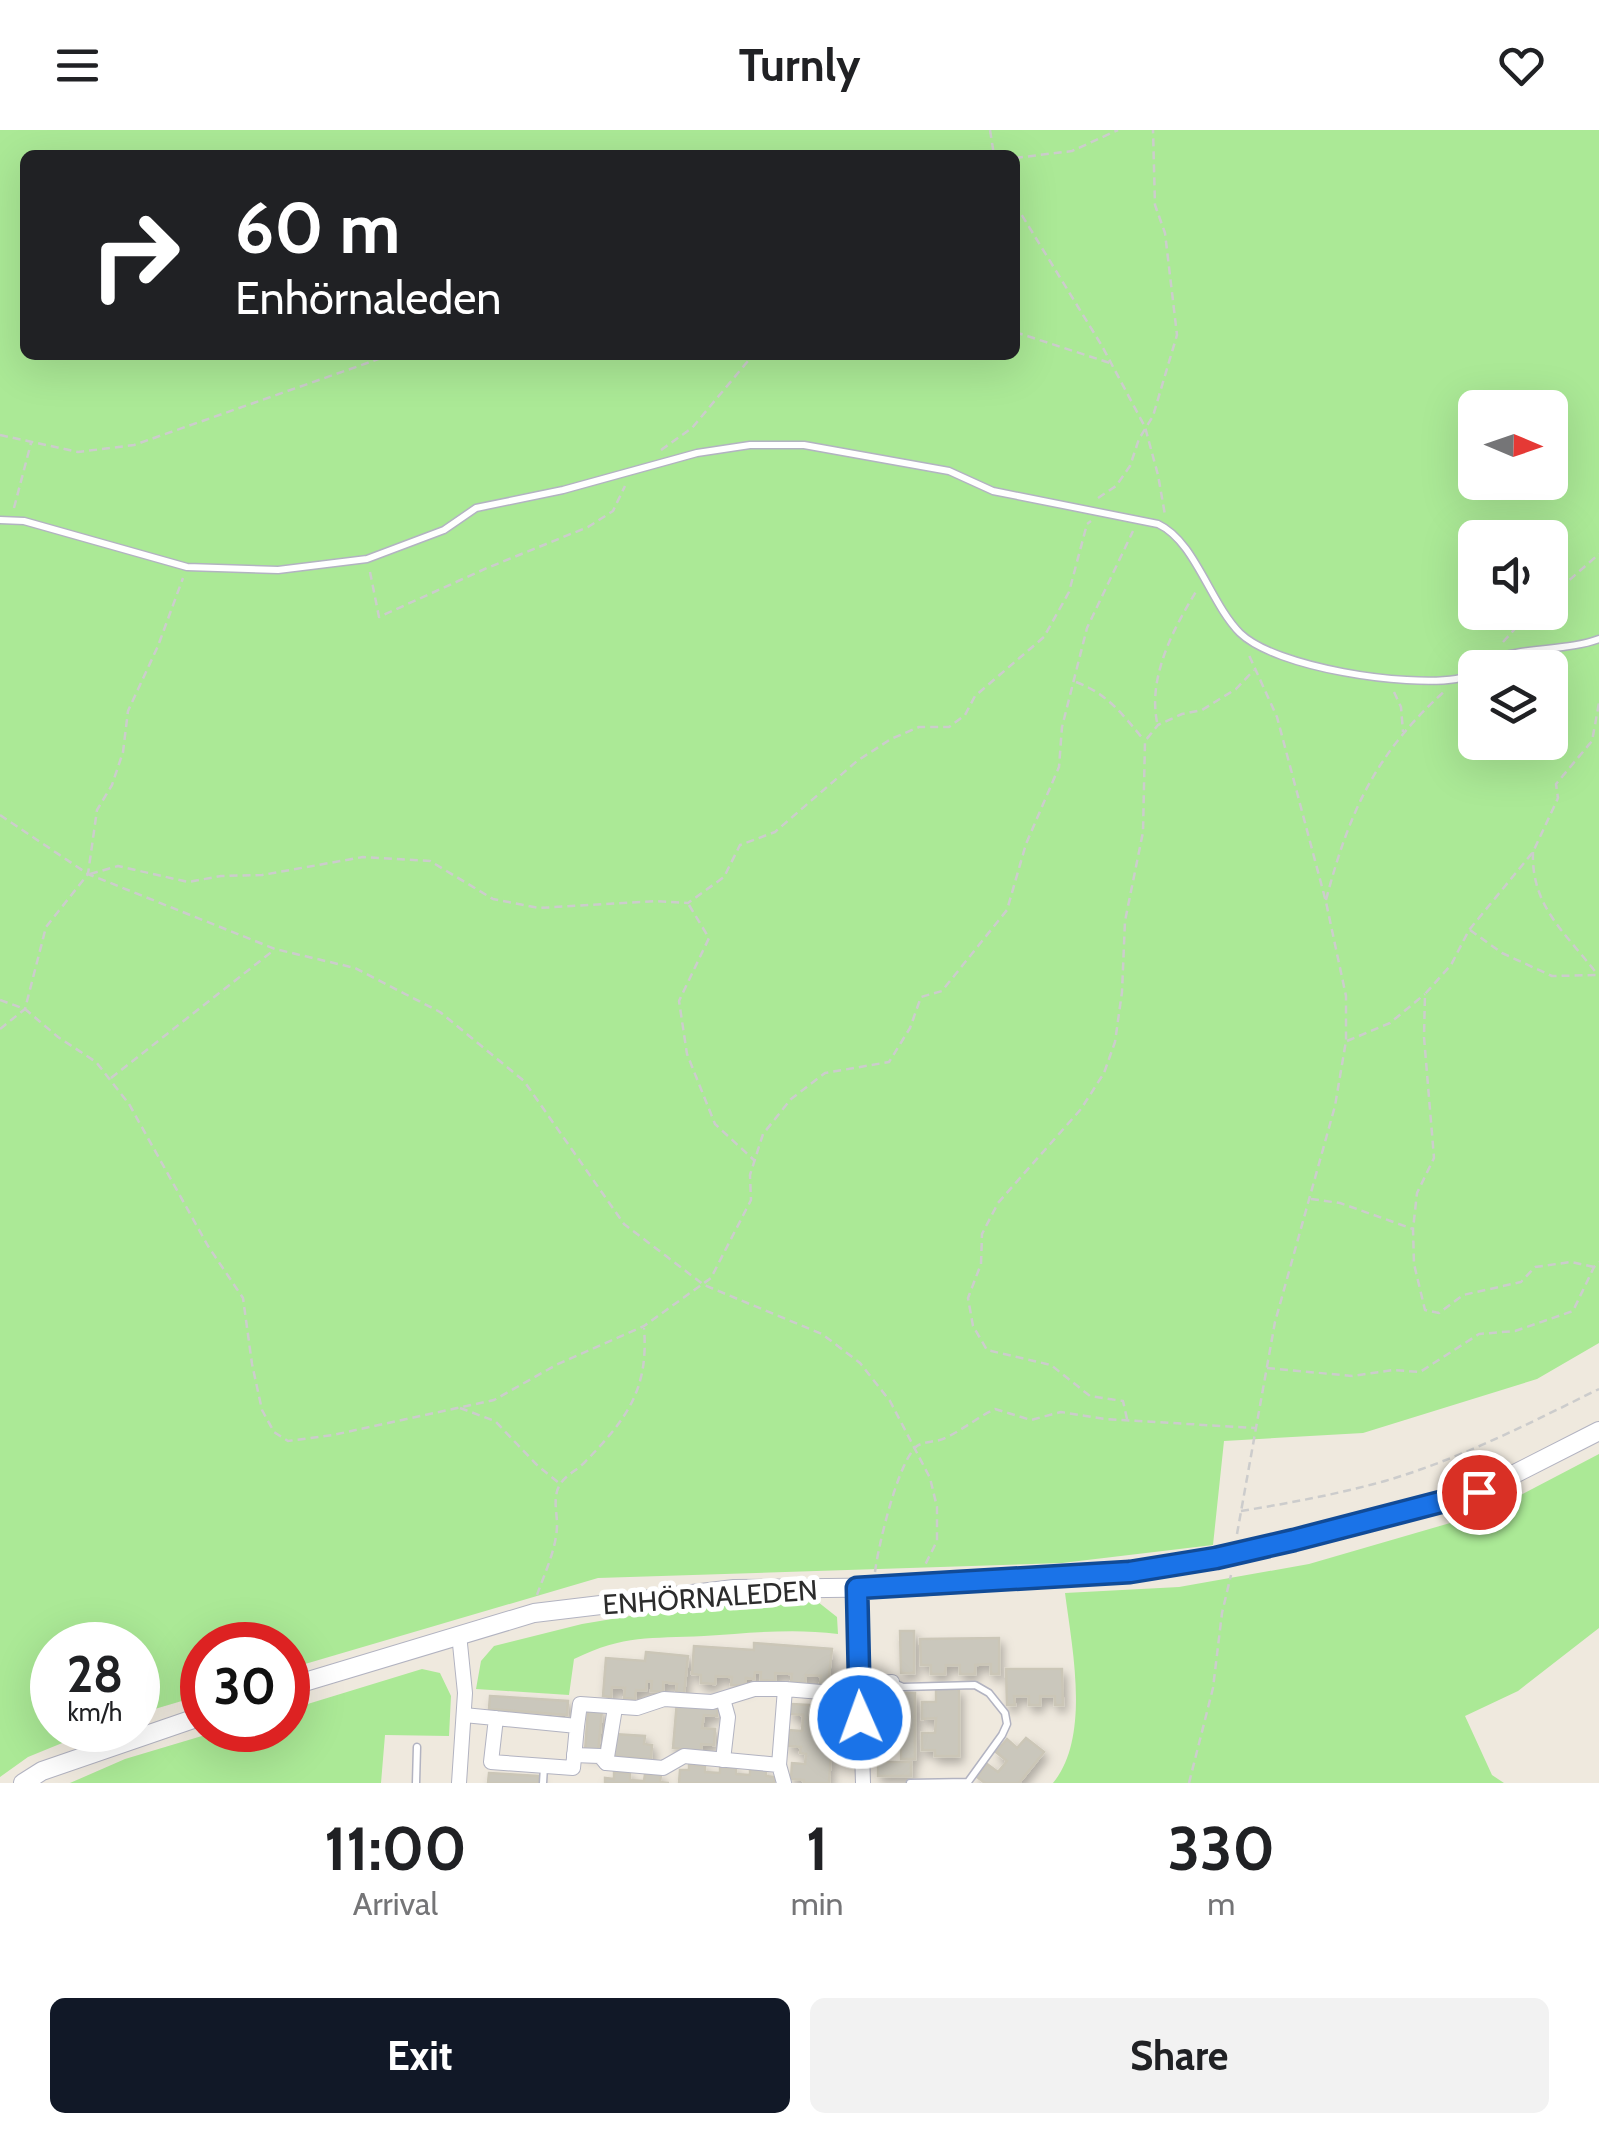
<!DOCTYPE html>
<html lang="en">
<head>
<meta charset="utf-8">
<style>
  :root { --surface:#fff; --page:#f2f2f2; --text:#202124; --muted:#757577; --accent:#111827 }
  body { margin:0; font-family:Cabin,sans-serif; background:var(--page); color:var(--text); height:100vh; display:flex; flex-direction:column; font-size:38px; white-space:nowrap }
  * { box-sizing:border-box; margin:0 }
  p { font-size:32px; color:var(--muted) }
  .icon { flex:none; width:55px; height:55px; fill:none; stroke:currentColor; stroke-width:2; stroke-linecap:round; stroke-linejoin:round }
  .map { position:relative; height:1653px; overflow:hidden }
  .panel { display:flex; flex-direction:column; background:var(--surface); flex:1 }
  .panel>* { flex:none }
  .hud { position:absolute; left:20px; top:20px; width:1000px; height:210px; border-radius:15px; box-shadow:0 10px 40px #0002; background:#202124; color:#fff; overflow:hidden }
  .needle { width:65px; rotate:92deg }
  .buttons { position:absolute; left:1458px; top:260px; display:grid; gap:20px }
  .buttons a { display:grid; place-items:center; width:110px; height:110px; border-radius:15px; background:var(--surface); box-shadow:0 10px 40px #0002; font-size:50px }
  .speed { position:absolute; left:30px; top:1492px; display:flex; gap:20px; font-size:50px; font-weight:700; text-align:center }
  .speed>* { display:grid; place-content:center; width:130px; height:130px; border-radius:50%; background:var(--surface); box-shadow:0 10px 40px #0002; line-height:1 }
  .speed small { font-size:25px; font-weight:400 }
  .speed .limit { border:15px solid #d22; background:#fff; color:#111 }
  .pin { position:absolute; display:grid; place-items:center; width:85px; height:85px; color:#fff; margin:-42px; border:5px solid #fff; border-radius:50%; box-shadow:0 2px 10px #0007 }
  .me { position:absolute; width:110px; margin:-55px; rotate:358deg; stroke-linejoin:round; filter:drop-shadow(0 0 8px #0008) }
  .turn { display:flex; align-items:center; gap:35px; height:210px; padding:0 50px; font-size:45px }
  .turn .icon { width:130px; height:130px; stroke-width:2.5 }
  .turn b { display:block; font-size:70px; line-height:85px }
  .eta { display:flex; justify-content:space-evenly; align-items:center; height:170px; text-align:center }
  .eta b { font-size:60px; font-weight:700; line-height:70px }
  .cta { display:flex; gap:20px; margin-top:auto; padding:20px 50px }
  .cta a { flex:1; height:115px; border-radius:15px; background:var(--accent); color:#fff; font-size:40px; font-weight:700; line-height:115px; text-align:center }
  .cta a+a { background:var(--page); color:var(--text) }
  header { display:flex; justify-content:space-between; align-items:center; height:130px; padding:0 50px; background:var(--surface); font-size:45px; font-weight:700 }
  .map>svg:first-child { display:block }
  .green { fill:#abe996; fill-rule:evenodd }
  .building { fill:#cac7bc; stroke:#cbc6b7; stroke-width:2.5; filter:url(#shadow) }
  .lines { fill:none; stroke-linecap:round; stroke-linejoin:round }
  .service-casing { stroke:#b2b3c1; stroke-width:9 }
  .minor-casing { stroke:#b2b3c1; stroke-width:16 }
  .tertiary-casing { stroke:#b2b3c1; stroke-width:20 }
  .path { stroke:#ccc; stroke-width:2.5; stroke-dasharray:8 5; stroke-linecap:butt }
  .service { stroke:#fff; stroke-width:6 }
  .minor { stroke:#fff; stroke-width:14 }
  .tertiary { stroke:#fff; stroke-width:18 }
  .route-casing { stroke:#114b97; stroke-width:25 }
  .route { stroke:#1a73e8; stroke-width:18 }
  .labels { text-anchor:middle; stroke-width:10; stroke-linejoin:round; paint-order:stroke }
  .street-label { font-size:28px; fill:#2c2c2c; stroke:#fff }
</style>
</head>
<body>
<header><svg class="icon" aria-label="menu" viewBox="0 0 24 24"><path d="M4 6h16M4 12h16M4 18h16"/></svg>Turnly<svg class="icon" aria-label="heart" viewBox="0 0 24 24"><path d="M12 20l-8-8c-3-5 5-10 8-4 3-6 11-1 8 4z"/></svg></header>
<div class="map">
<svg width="1599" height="1653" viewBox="0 0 1599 1653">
  <defs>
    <filter id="shadow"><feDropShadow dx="3.5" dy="6" stdDeviation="5" flood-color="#0004"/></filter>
  </defs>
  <rect width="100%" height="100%" fill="#efe9de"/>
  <g class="green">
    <path d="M0 0H1599V1213L1537 1249 1363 1303 1224 1311 1213 1415 1062 1433 598 1448 288 1539V1515H202V1565L138 1584V1515H52V1600H94L28 1627 0 1647ZM25 25H1015V225H25ZM1475 278H1550V352H1475ZM1475 408H1550V482H1475ZM1475 538H1550V612H1475Z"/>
    <path d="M1599 1324V1498L1518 1561 1465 1586 1492 1645 1504 1653H1053C1091 1607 1072 1518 1065 1463L1179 1457 1309 1434 1488 1382Z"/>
    <path d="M818 1472 837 1487 838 1504C793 1498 750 1503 704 1506 649 1509 626 1504 574 1529L569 1565 476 1559 481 1531 494 1516 582 1494 678 1478Z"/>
    <polygon points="422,1539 440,1543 451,1566 449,1606 385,1605 381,1653 70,1653 125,1629 222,1600 288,1600 288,1580"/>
  </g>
  <g class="building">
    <polygon points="900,1501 914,1501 914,1543 901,1543"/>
    <polygon points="999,1508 999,1544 991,1544 991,1534 975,1535 975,1544 960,1544 960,1535 946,1535 945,1544 931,1544 931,1535 921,1535 920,1509"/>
    <polygon points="754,1513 832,1519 828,1554 820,1554 821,1546 806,1545 805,1553 791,1552 792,1544 775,1543 775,1551 761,1550 761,1542 755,1542 754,1549 746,1548 745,1556 731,1555 732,1547 716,1546 715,1554 701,1553 701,1545 692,1544 694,1516 754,1520"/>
    <polygon points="646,1522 688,1526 684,1564 676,1563 677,1554 663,1552 663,1562 651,1561 652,1551 647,1551 646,1560 636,1560 635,1569 624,1568 625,1558 612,1557 611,1567 603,1566 606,1528 645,1531"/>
    <polygon points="1006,1539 1062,1539 1063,1575 1055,1575 1055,1566 1040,1566 1040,1575 1029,1575 1029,1566 1014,1566 1015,1575 1007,1575"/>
    <polygon points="936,1559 959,1559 959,1626 935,1626 935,1620 922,1620 922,1603 935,1603 936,1588 922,1589 922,1572 936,1572"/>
    <rect x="901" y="1563" width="14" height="66"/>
    <polygon points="490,1566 568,1571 567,1585 489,1579"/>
    <polygon points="677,1571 718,1577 717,1586 704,1585 702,1598 715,1599 714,1615 701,1614 701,1621 673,1618"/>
    <polygon points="791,1574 829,1576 825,1623 831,1623 829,1653 804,1653 804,1650 791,1649 792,1633 805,1634 806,1624 800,1623 801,1617 788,1616 789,1600 802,1601 803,1585 790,1584"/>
    <polygon points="588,1579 602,1580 598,1623 585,1622"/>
    <polygon points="614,1604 645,1606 644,1614 652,1615 651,1629 612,1626"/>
    <polygon points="1026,1608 1044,1622 1019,1653 985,1653 977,1647 987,1634 998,1642 1007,1631 996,1622 1007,1609 1017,1618"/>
    <rect x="878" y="1632" width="33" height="14"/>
    <polygon points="689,1635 705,1636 705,1642 720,1643 720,1637 736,1638 736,1644 750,1645 750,1639 766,1640 766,1646 775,1647 774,1653 679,1653 680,1640 689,1640"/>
    <polygon points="614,1642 630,1643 630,1650 644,1651 645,1644 661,1645 660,1652 669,1653 605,1653 605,1648 614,1649"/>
    <polygon points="489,1643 538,1646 538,1653 488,1653"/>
  </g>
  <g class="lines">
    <defs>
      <g id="service">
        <path d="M0 390 24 391 187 437 278 440 367 429 444 400 476 378 563 360 697 323 750 315H804L949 341 993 361 1158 394C1195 411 1210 473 1240 503 1276 538 1407 557 1456 549 1463 548 1469 542 1475 538"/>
        <path d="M1476 538C1506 515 1562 523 1599 509"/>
        <polyline points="894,1553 903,1557 975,1555 989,1563 1005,1583 1007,1594 1002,1605 968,1652 910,1653"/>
        <polyline points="416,1653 417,1617"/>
        <polyline points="543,1653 544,1637"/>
      </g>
      <g id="minor">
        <polyline points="857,1458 863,1653"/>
        <polyline points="859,1555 892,1552"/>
        <polyline points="464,1585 577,1596 573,1638 491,1632 496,1588"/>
        <polyline points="577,1596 580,1574 637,1578 664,1569 712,1572 754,1559 785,1559"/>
        <polyline points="574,1625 600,1626 606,1633 663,1638 684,1626 779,1635 784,1653"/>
        <polyline points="723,1630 728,1587 723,1569"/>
        <polyline points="606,1633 615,1578"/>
        <polyline points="779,1635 785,1559 821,1562"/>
        <polyline points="459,1653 465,1563 459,1504"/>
      </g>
      <g id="tertiary">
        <polyline points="288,1557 534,1483 734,1459 915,1457 1130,1442 1216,1428 1479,1362 1599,1301"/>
        <polyline points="23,1653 42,1641 202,1586"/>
      </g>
    </defs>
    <use href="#service" class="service-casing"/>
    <use href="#minor" class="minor-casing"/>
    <use href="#tertiary" class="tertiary-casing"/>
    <g class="path">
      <polyline points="990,0 994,25"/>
      <polyline points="1015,28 1072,21 1118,0"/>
      <polyline points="1015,74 1102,216 1145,297 1158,345 1165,385"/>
      <polyline points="1015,202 1110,233"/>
      <polyline points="0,305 78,322 134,315 390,225"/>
      <polyline points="661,320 692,298 753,225"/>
      <polyline points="1098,368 1116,356 1130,336 1139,309 1153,286 1177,205 1165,103 1155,75 1153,0"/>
      <polyline points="14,378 31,313"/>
      <polyline points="370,442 379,487 487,438 588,397 613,381 625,356"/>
      <polyline points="1550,467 1599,424"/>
      <polyline points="1503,512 1530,482"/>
      <path d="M1076 552C1108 564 1123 585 1144 610"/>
      <polyline points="1394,562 1401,577 1403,602"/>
      <path d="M1157 592C1148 547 1173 499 1197 460"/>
      <polyline points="0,685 88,744 275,819 355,838 440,882 524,951 624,1094 704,1155 822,1204 860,1233 890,1271 930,1348 937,1377 937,1411 924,1437"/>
      <path d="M1533 722C1531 777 1566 803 1597 844"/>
      <polyline points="90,744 118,736 188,752 221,746 262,745 363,727 430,731 493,769 539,778 656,771 688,773 724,747 740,715 775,702 857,631 891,609 919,597 949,597 965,585 975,566 1044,507 1069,462 1087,394 1091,391"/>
      <path d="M1326 770C1349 682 1376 622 1446 560"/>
      <polyline points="689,775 709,808 679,871 687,924 715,994 755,1031"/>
      <polyline points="1470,800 1502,823 1552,846 1599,845"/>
      <polyline points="0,870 25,879 58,907 96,932 129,974 208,1116 243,1168 252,1234 262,1280 274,1302 288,1311 333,1305 494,1270 556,1235 644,1196 711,1148 751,1070 750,1045 763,1004 791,969 825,943 889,932 910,898 921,867 942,861 1007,780 1026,714 1059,637 1062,597 1087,498 1133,401"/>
      <polyline points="0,899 25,879 46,797 88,744 97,680 112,655 123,622 128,581 158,516 183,448"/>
      <polyline points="1347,911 1390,893 1425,864"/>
      <polyline points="111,948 274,820"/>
      <polyline points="1311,1069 1340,1073 1413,1099"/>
      <polyline points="1594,1137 1571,1132 1535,1137 1521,1152 1463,1165 1439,1183 1425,1180 1414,1134 1413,1099 1417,1063 1434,1028 1424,907 1425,864 1451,835 1469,800 1533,722 1558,668 1556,654 1592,611 1599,573"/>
      <polyline points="1267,1238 1352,1246 1393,1240 1420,1242 1479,1204 1515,1201 1573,1181 1594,1137 1599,1132"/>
      <polyline points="460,1278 495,1291 538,1336 559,1353"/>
      <polyline points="1127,1289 1123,1271 1090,1266 1051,1235 987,1220 973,1196 968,1168 981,1134 982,1104 998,1073 1081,979 1104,943 1115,912 1122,862 1125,791 1143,702 1145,611 1158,595 1182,584 1202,580 1236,559 1254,540"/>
      <path d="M1241 1381C1290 1373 1338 1364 1385 1351 1460 1329 1530 1293 1599 1259"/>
      <polyline points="1237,1404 1275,1192 1335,976 1346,911 1346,866 1326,772 1277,587 1248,523"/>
      <path d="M875 1442C878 1417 898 1331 917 1316 927 1310 937 1313 947 1307 964 1299 978 1287 995 1279L1031 1290 1061 1282 1105 1289 1255 1298"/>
      <path d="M537 1465C545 1442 558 1416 557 1391 556 1379 553 1364 561 1353 566 1345 577 1340 584 1333 626 1290 649 1260 644 1198"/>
      <polyline points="1189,1653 1213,1558 1222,1483 1231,1445"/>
    </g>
    <use href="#service" class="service"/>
    <use href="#minor" class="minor"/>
    <use href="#tertiary" class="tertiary"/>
  </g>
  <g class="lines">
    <defs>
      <polyline id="route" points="860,1588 857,1458 1130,1442 1216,1428 1294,1410 1479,1362"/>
    </defs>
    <use href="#route" class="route-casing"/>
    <use href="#route" class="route"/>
  </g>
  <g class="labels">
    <g class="street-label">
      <text transform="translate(710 1467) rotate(-4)" y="10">ENHÖRNALEDEN</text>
    </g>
  </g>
</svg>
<div class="buttons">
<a><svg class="needle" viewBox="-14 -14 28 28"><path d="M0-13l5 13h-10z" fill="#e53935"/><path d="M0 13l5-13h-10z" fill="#757577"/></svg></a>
<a><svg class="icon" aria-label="sound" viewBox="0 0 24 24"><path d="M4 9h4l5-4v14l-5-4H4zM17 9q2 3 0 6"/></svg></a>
<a><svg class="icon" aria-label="layers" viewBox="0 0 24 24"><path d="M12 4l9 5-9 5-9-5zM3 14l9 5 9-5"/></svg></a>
</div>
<div class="speed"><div>28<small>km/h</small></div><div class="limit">30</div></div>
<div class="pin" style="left:1479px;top:1362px;background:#d93025"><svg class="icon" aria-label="arrive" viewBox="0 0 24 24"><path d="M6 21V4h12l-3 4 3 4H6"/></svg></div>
<svg class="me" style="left:860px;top:1588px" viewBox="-20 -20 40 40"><circle r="17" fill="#1a73e8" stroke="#fff" stroke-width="3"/><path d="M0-11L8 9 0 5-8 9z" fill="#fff"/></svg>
<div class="hud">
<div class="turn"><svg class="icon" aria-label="right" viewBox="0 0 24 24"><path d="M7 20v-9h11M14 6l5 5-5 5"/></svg><div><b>60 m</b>Enhörnaleden</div></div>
</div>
</div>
<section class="panel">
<div class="eta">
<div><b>11:00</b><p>Arrival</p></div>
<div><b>1</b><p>min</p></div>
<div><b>330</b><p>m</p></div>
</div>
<div class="cta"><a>Exit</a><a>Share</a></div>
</section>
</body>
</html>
